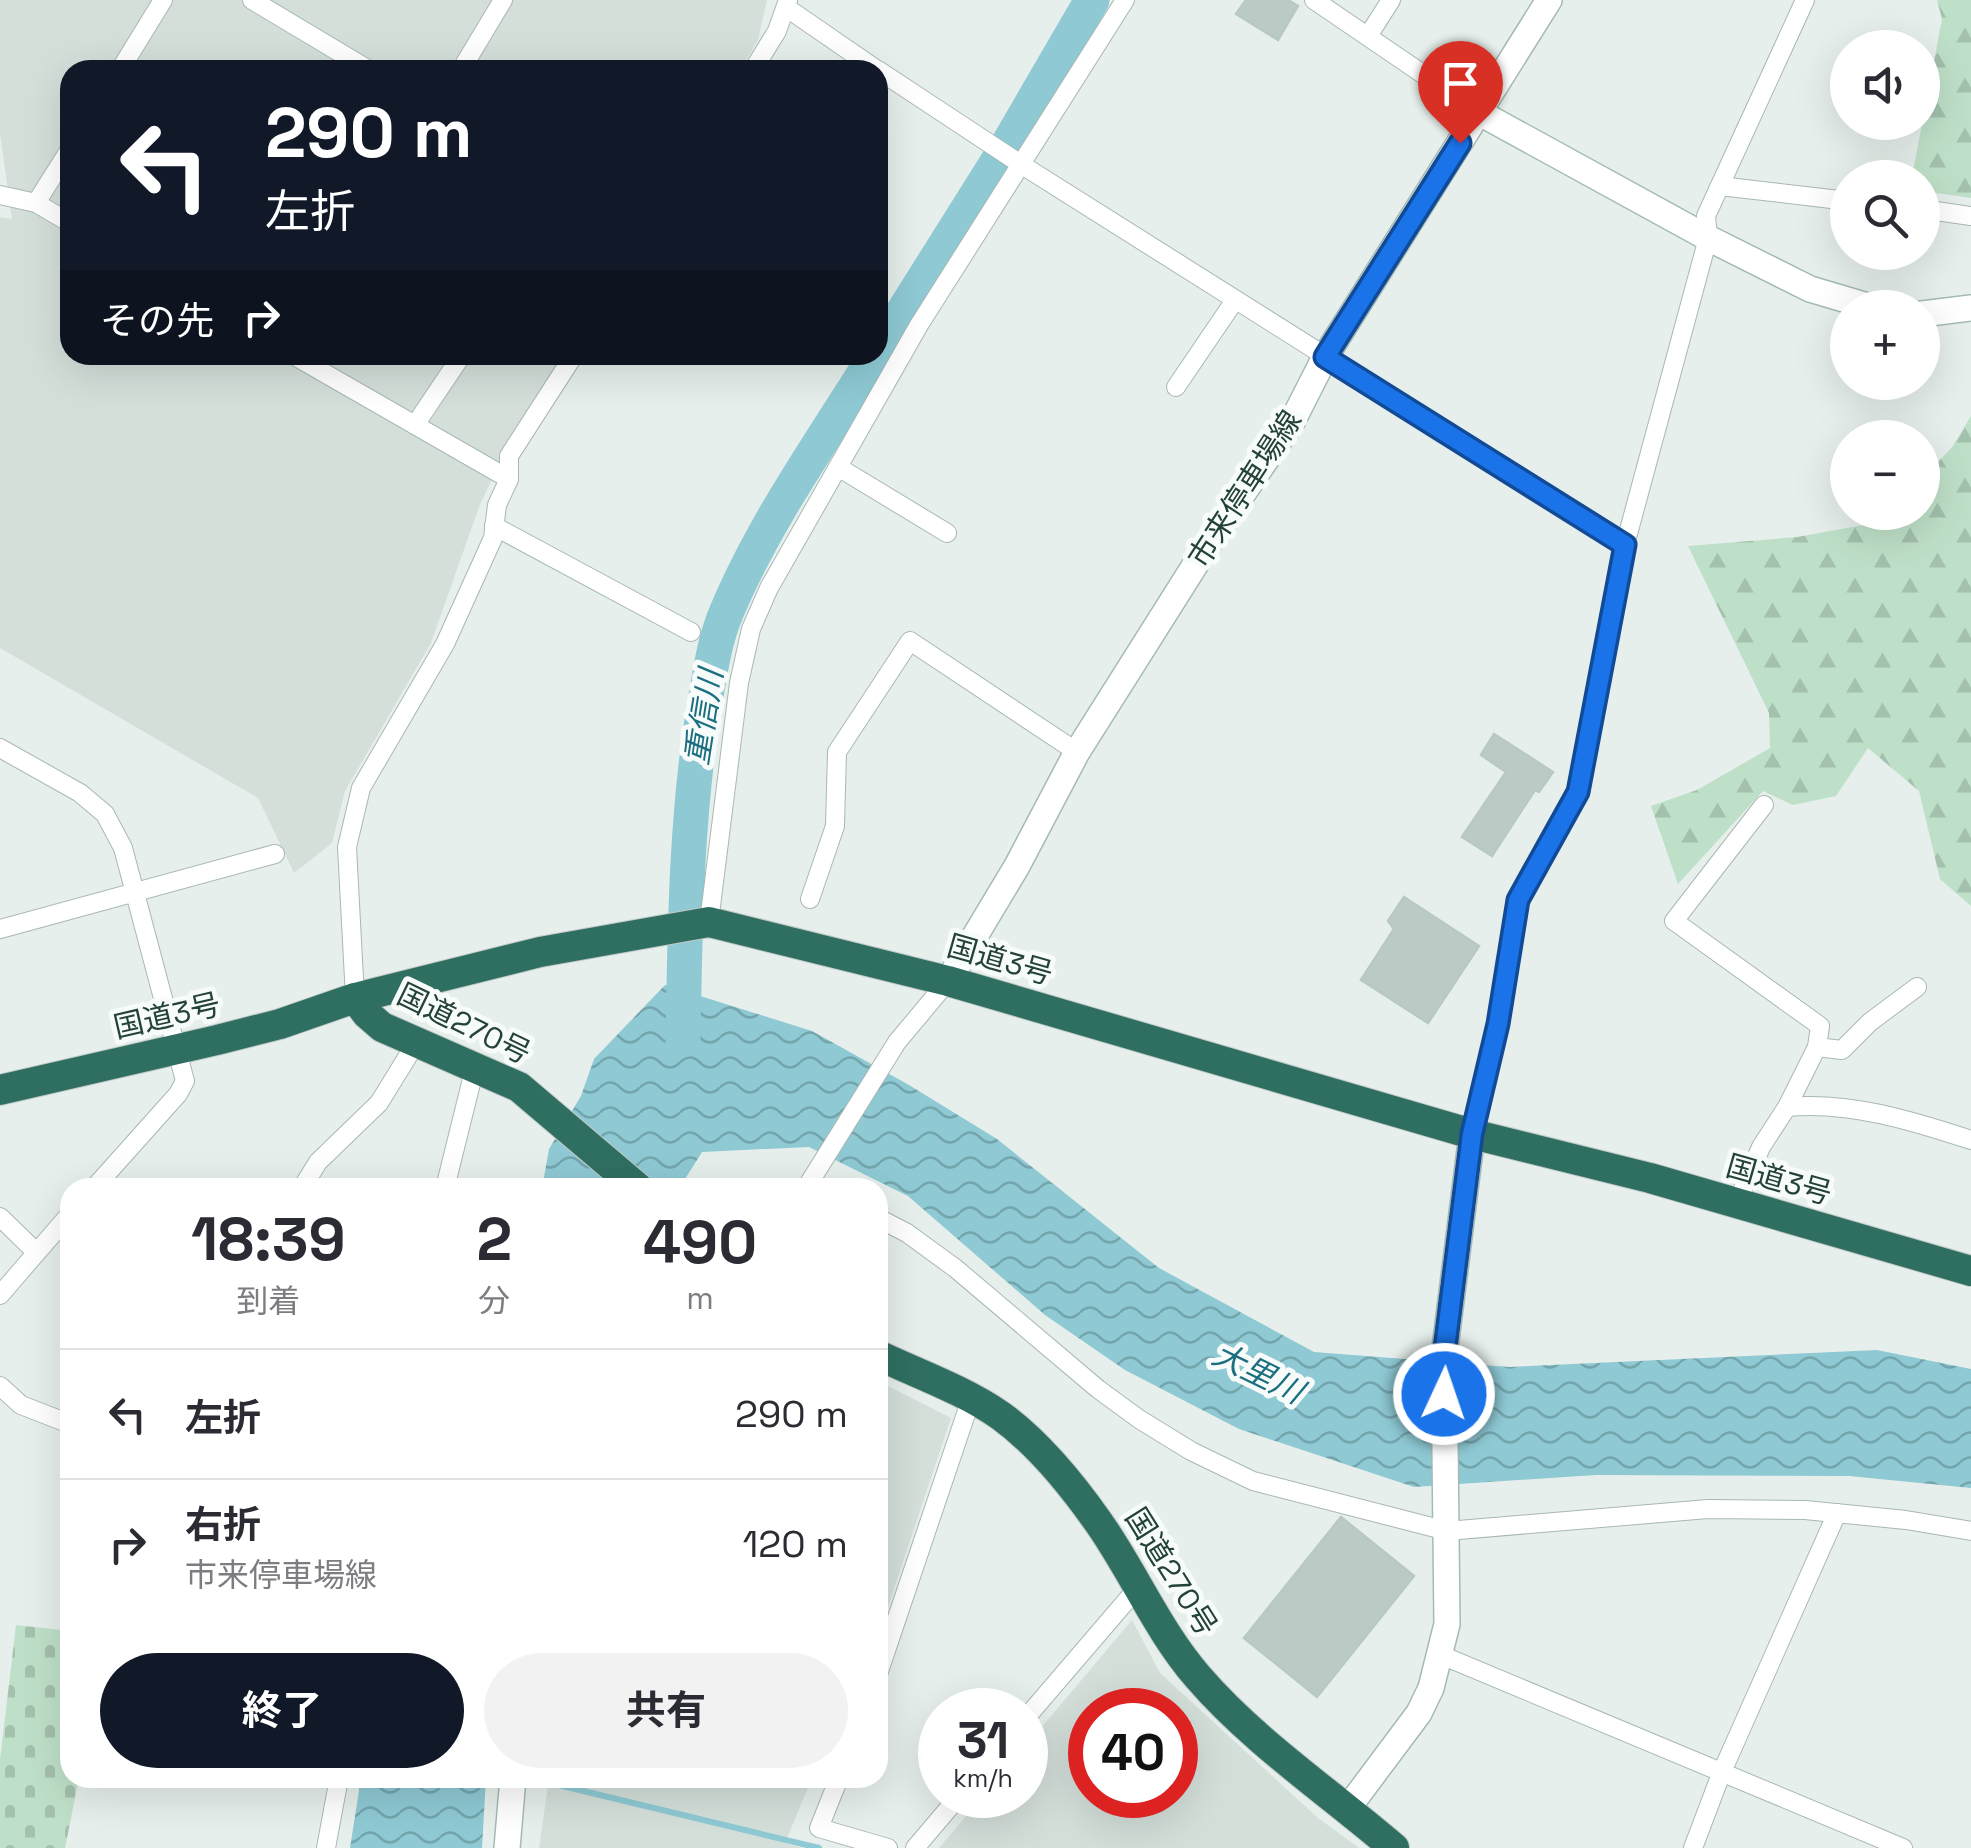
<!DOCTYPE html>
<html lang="ja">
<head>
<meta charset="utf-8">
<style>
  :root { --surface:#fff; --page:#f2f2f3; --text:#2b2b33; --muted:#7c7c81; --line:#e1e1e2; --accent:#111827 }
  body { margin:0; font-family:"Space Grotesk","Noto Sans JP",sans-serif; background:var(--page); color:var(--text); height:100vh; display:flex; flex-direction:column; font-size:38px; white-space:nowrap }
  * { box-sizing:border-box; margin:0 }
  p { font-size:32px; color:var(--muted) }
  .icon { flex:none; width:55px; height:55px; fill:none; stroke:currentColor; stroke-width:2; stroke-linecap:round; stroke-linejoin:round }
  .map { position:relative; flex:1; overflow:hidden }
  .panel { position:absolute; left:60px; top:1178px; width:828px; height:610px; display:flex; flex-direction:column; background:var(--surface); border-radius:30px; box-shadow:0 10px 40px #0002 }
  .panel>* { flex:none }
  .guide { position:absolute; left:60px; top:60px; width:828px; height:305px; border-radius:30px; box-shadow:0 10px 40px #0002; background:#111827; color:#fff; overflow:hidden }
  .buttons { position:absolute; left:1830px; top:30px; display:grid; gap:20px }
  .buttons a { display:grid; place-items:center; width:110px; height:110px; border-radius:50%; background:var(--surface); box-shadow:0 10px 40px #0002; font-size:50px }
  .speed { position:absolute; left:918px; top:1688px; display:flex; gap:20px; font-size:50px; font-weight:700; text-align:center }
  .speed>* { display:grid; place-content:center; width:130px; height:130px; border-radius:50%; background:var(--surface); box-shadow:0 10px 40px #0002; line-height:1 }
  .speed small { font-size:25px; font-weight:400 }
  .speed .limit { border:15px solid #d22; background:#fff; color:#111 }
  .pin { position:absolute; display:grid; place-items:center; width:85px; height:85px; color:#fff; margin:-102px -42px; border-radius:50% 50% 50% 0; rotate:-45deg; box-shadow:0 0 10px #0007 }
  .pin .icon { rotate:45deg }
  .me { position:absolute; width:110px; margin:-55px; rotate:3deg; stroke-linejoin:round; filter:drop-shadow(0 0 8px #0008) }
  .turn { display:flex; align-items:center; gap:35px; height:210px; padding:0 40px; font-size:45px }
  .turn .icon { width:130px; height:130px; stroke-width:2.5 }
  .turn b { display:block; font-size:70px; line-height:85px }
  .then { display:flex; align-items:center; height:95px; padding:0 40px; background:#0003; gap:20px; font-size:38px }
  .eta { display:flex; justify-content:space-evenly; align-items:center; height:170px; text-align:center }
  .eta b { font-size:60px; font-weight:700; line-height:70px }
  .button { display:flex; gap:20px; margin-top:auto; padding:20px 40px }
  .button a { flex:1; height:115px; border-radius:60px; background:var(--accent); color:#fff; font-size:40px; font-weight:700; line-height:115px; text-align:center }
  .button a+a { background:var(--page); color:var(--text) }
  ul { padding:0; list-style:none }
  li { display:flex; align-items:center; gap:30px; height:130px; padding:0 40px; border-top:2px solid var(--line) }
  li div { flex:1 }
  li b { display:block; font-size:38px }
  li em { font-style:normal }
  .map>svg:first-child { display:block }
  .built { fill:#d4dfda; fill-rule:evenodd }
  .forest { fill:url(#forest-firs) }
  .cemetery { fill:url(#cemetery-stones) }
  .water { fill:url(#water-waves) }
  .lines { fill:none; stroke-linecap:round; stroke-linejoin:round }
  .stream { stroke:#8ec9d4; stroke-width:6 }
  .river { stroke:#8ec9d4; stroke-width:35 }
  .building { fill:#bbcac4; stroke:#b8c9c2; stroke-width:2.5 }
  .street-casing { stroke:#a8b8b2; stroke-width:20 }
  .secondary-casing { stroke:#a4bbb3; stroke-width:28 }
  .highway-casing { stroke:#c2cac8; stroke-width:32 }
  .street { stroke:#fff; stroke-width:18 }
  .secondary { stroke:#fff; stroke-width:25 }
  .highway { stroke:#2f6f62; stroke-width:30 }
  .route-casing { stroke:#114b97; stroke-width:25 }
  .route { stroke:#1a73e8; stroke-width:18 }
  .labels { text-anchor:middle; stroke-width:10; stroke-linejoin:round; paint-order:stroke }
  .street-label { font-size:30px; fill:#24423a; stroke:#f7fbf9 }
  .water-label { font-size:32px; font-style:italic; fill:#1c6f80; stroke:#f7fbf9 }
</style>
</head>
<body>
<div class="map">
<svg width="1971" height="1848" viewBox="0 0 1971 1848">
  <defs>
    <pattern id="forest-firs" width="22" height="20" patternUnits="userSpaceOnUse" patternTransform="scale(2.5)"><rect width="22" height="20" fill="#bfe0c8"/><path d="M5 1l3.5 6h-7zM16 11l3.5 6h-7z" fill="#a4c1ad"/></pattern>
    <pattern id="cemetery-stones" width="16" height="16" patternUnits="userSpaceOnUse" patternTransform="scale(2.5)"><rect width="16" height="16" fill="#bfe0c8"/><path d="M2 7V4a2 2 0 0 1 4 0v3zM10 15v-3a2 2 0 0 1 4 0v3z" fill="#a4c1ad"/></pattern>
    <pattern id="water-waves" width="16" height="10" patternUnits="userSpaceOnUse" patternTransform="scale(2.5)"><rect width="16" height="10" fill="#8ec9d4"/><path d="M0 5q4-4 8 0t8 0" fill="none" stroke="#74a5ad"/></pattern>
  </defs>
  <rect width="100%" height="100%" fill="#e6efeb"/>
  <g class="built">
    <polygon points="0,0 767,0 758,40 740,70 70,70 70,355 564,355 506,449 479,507 431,643 345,791 332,843 294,873 258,798 0,648 0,217 12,219 0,133"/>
    <polygon points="878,1381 951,1418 878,1637"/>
    <path d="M1132 1620 1160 1673 1318 1818 1359 1848H939L984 1795H1025V1747ZM1090 1710H1175V1795H1090Z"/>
    <polygon points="549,1778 812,1778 785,1843 802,1848 539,1848"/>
  </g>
  <g class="forest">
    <polygon points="1937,0 1971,0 1971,198 1923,191 1922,178 1912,177 1942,19"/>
    <polygon points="1971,416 1971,906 1940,879 1919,791 1868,748 1836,796 1793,805 1763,791 1678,884 1651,806 1697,790 1770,748 1769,713 1688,546 1797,537 1880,522 1889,513 1922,512 1923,478 1953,446"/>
  </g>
  <polygon class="cemetery" points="16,1625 70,1631 70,1778 79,1778 65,1848 0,1848 0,1760"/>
  <g class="water">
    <polygon points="665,985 812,1031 909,1085 997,1139 1159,1268 1314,1352 1509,1367 1877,1350 1971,1369 1971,1488 1849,1476 1596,1475 1414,1487 1239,1429 1125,1370 1045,1315 908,1196 809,1147 702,1152 680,1187 542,1188 549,1149 581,1096 594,1059"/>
    <polygon points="361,1778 486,1778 482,1848 350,1848"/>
  </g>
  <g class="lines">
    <polyline class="stream" points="542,1781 819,1848"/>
    <g class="river">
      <polyline points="878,352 1003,153 1092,0"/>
      <path d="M683 1040C685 928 686 817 704 707 710 675 714 640 727 611 763 524 826 435 876 355"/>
    </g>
  </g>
  <g class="building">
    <polygon points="1246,0 1288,0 1298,6 1278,40 1236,14"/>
    <polygon points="1494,734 1553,772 1539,792 1535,790 1492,856 1462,837 1506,772 1481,755"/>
    <polygon points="1404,897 1479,946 1428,1023 1361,980 1394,929 1388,921"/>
    <polygon points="1341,1517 1414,1576 1317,1697 1244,1638"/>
  </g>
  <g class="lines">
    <defs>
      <g id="street">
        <polyline points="252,0 369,70"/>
        <polyline points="1314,0 1480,113"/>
        <polyline points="787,8 877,70"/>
        <polyline points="1368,36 1391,0"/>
        <polyline points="120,70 163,0"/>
        <polyline points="461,70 503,0"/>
        <polyline points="753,70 777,31 788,0"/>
        <polyline points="878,70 1022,165 1625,545"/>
        <polyline points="1720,186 1848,201"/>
        <polyline points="0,195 36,203 70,223"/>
        <polyline points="36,203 70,149"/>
        <polyline points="1922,209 1971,216"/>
        <polyline points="293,355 509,479"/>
        <polyline points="1176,387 1235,300"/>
        <polyline points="415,425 462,355"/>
        <polyline points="838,467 947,533"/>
        <polyline points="494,526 691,632"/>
        <polyline points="0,748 80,793 105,814 123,848 185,1081 178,1094 94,1188"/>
        <polyline points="1764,805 1674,921 1820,1026 1817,1047 1787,1107"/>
        <polyline points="810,899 835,826 837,752 910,641 1077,752"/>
        <polyline points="709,922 739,683 751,629 769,588 919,325 1125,0"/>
        <polyline points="0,929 275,854"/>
        <polyline points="355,998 347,847 361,788 445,644 493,538 497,505 509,479 509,456 574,355"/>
        <polyline points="1817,1047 1842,1050 1870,1022 1917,987"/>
        <polyline points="1472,1134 1498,1024 1518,899 1578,792 1625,545 1708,238 1706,216 1805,0"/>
        <polyline points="302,1188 318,1162 379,1103 416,1043"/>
        <polyline points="445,1188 475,1067"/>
        <polyline points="806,1188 897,1042 948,981"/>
        <path d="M1736 1205 1761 1147 1787 1107C1849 1101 1913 1121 1971 1140"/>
        <polyline points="0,1217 36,1252"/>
        <polyline points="878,1218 907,1233 955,1268 1098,1389 1139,1419 1191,1451 1253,1481 1447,1531 1708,1509 1805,1510 1906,1520 1971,1531"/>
        <polyline points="0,1295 70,1214"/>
        <polyline points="0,1386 21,1405 70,1424"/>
        <polyline points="1441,1655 1903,1848"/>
        <polyline points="878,1674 971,1399"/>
        <polyline points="1025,1719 1139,1586"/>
        <polyline points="839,1778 819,1828 888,1848"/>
        <polyline points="326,1848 339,1778"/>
        <polyline points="915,1848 960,1795"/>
        <polyline points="1693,1848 1721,1774 1837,1513"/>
      </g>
      <g id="secondary">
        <polyline points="1480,113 1708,238 1810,289 1874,308"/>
        <polyline points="1922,314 1971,308"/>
        <polyline points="948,981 1017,866 1077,752 1209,543 1293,420 1325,357 1549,0"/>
        <polyline points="1348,1808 1419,1713 1431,1688 1447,1624 1444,1356 1472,1134"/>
        <polyline points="507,1848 513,1778"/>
      </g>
      <g id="highway">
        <polyline points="355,998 367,1014 382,1027 519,1087 638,1188"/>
        <polyline points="0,1090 217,1040 280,1024 355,998 540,952 709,922 948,981 1472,1134 1650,1178 1971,1271"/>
        <path d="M878 1355C918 1374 964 1390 1001 1416 1038 1443 1073 1486 1099 1523 1134 1573 1158 1631 1198 1677 1253 1741 1330 1793 1394 1848"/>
      </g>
    </defs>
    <use href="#street" class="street-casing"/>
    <use href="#secondary" class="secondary-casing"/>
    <use href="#highway" class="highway-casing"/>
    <use href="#street" class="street"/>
    <use href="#secondary" class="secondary"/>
    <use href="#highway" class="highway"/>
  </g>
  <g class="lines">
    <defs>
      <polyline id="route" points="1444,1394 1444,1356 1472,1134 1498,1024 1518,900 1578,792 1625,545 1325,357 1460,143"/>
    </defs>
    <use href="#route" class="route-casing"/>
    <use href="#route" class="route"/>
  </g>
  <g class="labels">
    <g class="street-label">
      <text transform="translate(1245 489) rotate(-57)" y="10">市来停車場線</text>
      <text transform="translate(1000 960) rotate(16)" y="10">国道3号</text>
      <text transform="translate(167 1016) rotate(-13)" y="10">国道3号</text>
      <text transform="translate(464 1024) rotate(26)" y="10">国道270号</text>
      <text transform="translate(1779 1180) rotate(16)" y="10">国道3号</text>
      <text transform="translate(1171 1572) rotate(58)" y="10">国道270号</text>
    </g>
    <g class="water-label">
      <text transform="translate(704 717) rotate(-81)" y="11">重信川</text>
      <text transform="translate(1258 1373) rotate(26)" y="11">大里川</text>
    </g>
  </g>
</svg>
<div class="buttons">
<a><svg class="icon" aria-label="sound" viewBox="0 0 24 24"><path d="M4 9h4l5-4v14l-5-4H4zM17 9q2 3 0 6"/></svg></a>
<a><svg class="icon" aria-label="search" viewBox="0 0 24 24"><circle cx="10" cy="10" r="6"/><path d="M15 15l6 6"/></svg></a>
<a>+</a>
<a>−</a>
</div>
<div class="speed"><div>31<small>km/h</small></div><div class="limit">40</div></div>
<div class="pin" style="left:1460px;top:143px;background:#d93025"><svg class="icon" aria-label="arrive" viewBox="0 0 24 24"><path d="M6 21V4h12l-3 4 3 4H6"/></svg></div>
<svg class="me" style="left:1444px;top:1394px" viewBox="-20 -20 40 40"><circle r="17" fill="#1a73e8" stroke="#fff" stroke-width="3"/><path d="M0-11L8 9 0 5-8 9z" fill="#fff"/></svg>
<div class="guide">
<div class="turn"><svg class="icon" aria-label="left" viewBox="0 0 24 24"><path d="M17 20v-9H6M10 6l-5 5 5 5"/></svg><div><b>290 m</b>左折</div></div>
<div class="then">その先<svg class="icon" aria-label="right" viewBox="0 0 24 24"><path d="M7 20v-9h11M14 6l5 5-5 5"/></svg></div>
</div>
<section class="panel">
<div class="eta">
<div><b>18:39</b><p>到着</p></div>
<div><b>2</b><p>分</p></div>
<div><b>490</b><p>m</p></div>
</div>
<ul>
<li><svg class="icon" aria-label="left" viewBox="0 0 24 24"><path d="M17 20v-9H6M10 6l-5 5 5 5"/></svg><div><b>左折</b></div><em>290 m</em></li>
<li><svg class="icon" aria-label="right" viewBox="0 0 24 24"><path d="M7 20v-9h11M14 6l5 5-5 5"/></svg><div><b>右折</b><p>市来停車場線</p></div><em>120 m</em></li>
</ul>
<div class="button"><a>終了</a><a>共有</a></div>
</section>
</div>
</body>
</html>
